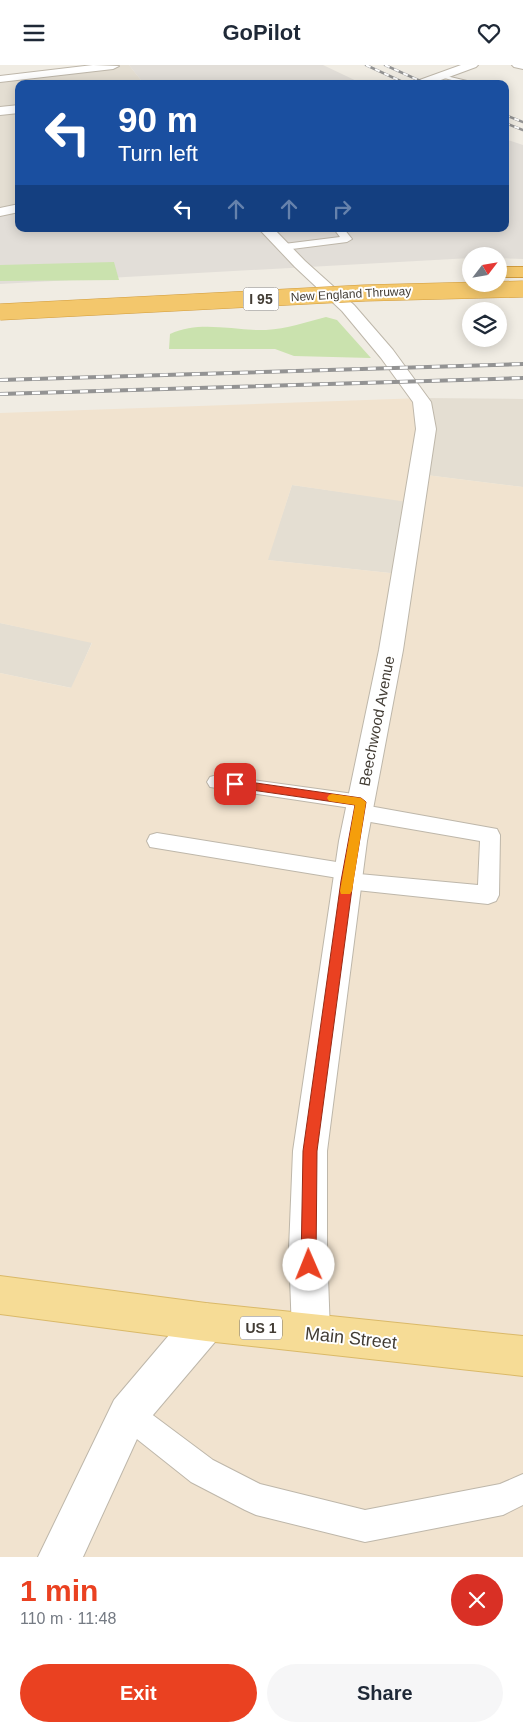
<!DOCTYPE html>
<html lang="en">
<head>
<meta charset="utf-8">
<style>
  :root { --surface:#fff; --page:#f6f6f7; --text:#1f2937; --muted:#747a83; --accent:#ea4121 }
  body { margin:0; font-family:Arial,sans-serif; background:var(--page); color:var(--text); height:100vh; display:flex; flex-direction:column; font-size:19px; white-space:nowrap }
  * { box-sizing:border-box; margin:0 }
  p { font-size:16px; color:var(--muted) }
  .icon { flex:none; width:28px; height:28px; fill:none; stroke:currentColor; stroke-width:2; stroke-linecap:round; stroke-linejoin:round }
  .map { position:relative; height:1492px; overflow:hidden }
  .panel { display:flex; flex-direction:column; background:var(--surface); flex:1 }
  .panel>* { flex:none }
  .hud { position:absolute; left:15px; top:15px; width:494px; height:152px; border-radius:10px; box-shadow:0 2px 12px #0003; background:#1a4fa0; color:#fff; overflow:hidden }
  .needle { width:32px; rotate:59deg }
  .buttons { position:absolute; left:462px; top:182px; display:grid; gap:10px }
  .buttons a { display:grid; place-items:center; width:45px; height:45px; border-radius:50%; background:var(--surface); box-shadow:0 2px 12px #0003; font-size:25px }
  .pin { position:absolute; display:grid; place-items:center; width:42px; height:42px; color:#fff; margin:-21px; border-radius:10px; box-shadow:0 2px 8px #0006 }
  .me { position:absolute; width:55px; margin:-28px; rotate:359deg; stroke-linejoin:round; filter:drop-shadow(0 0 4px #0008) }
  .turn { display:flex; align-items:center; gap:18px; height:105px; padding:0 20px; font-size:22px }
  .turn .icon { width:65px; height:65px; stroke-width:2.5 }
  .turn b { display:block; font-size:35px; line-height:42px }
  .lanes { display:flex; align-items:center; height:48px; padding:0 20px; background:#0003; justify-content:center; gap:25px; direction:ltr }
  .lanes .off { opacity:.35 }
  .round { display:grid; place-items:center; flex:none; width:52px; height:52px; border-radius:26px; background:var(--page) }
  .headline { display:flex; align-items:center; justify-content:space-between; height:85px; padding:0 20px }
  h1 { font-size:30px; font-weight:700; line-height:38px; color:var(--accent) }
  .cta { display:flex; gap:10px; margin-top:auto; padding:10px 20px }
  .cta a { flex:1; height:58px; border-radius:30px; background:var(--accent); color:#fff; font-size:20px; font-weight:700; line-height:58px; text-align:center }
  .cta a+a { background:var(--page); color:var(--text) }
  header { display:flex; justify-content:space-between; align-items:center; height:65px; padding:0 20px; background:var(--surface); font-size:22px; font-weight:700 }
  .map>svg:first-child { display:block }
  .residential { fill:#e4ded2 }
  .commercial { fill:#f1e3cf; fill-rule:evenodd }
  .industrial { fill:#e2ded8 }
  .green { fill:#cae2ae }
  .lines { fill:none; stroke-linecap:round; stroke-linejoin:round }
  .service-casing { stroke:#beb7aa; stroke-width:2 }
  .minor-casing { stroke:#beb7aa; stroke-width:2 }
  .tertiary-casing { stroke:#beb7aa; stroke-width:2 }
  .primary-casing { stroke:#dab968; stroke-width:2 }
  .motorway-casing { stroke:#d19c3d; stroke-width:2 }
  .service { fill:#fff; fill-rule:evenodd }
  .minor { fill:#fff; fill-rule:evenodd }
  .tertiary { fill:#fff; fill-rule:evenodd }
  .primary { fill:#f6dc96; fill-rule:evenodd }
  .motorway { fill:#f3c76c; fill-rule:evenodd }
  .rail-far1-casing { stroke:#939393; stroke-width:2.5 }
  .rail-casing { stroke:#939393; stroke-width:4 }
  .rail-far1 { stroke:#fff; stroke-width:2; stroke-dasharray:5; stroke-linecap:butt }
  .rail { stroke:#fff; stroke-width:2.5; stroke-dasharray:8; stroke-linecap:butt }
  .motorway-bridge-casing { stroke:#d19c3d; stroke-width:17; stroke-linecap:butt }
  .motorway-bridge { stroke:#f3c76c; stroke-width:16 }
  .route { fill:#ea4121; stroke:#982a15 }
  .slow { fill:#f59e0b }
  .labels { text-anchor:middle; stroke-width:4; stroke-linejoin:round; paint-order:stroke }
  .far-street-label { font-size:12px; fill:#423c34; stroke:#fff }
  .shield { fill:#fff; stroke:#7b7671; stroke-width:1 }
  .shield-label { font-size:14px; font-weight:bold; fill:#423c34 }
  .street-label { font-size:15px; fill:#423c34; stroke:#fff }
  .near-street-label { font-size:18px; fill:#423c34; stroke:#fff }
</style>
</head>
<body>
<header><svg class="icon" aria-label="menu" viewBox="0 0 24 24"><path d="M4 6h16M4 12h16M4 18h16"/></svg>GoPilot<svg class="icon" aria-label="heart" viewBox="0 0 24 24"><path d="M12 20l-8-8c-3-5 5-10 8-4 3-6 11-1 8 4z"/></svg></header>
<div class="map">
<svg width="523" height="1492" viewBox="0 0 523 1492">
  <rect width="100%" height="100%" fill="#f0ece3"/>
  <g class="residential">
    <polygon points="105,0 129,0 144,19 19,19 19,146 0,150 0,12"/>
    <polygon points="422,333 523,334 523,422 426,410"/>
    <polygon points="292,420 421,438 409,510 267,495"/>
    <polygon points="0,558 92,577 72,623 0,608"/>
  </g>
  <path class="commercial" d="M422 333 426 410 523 422V1492H0V608L71 623 92 578 0 558V348ZM292 420 421 439 409 510 268 495Z"/>
  <g class="industrial">
    <polygon points="129,0 323,0 363,19 144,19"/>
    <polygon points="505,74 523,80 523,194 499,193 499,191 471,191 471,193 0,219 0,150 19,146 19,164 505,164"/>
  </g>
  <g class="green">
    <polygon points="114,197 119,215 0,216 0,200"/>
    <path d="M326 252 337 255 371 293 294 291 275 284H169L170 269C201 255 233 266 266 265 287 264 306 257 326 252Z"/>
  </g>
  <g class="lines">
    <defs>
      <g id="service">
        <polygon points="438,9 467,16 463,18 437,11"/>
        <polygon points="334,164 344,164 352,174 347,177 284,185 279,182 284,179 340,172"/>
        <polygon points="217,710 361,730 368,732 371,737 369,741 497,764 500,770 499,830 496,836 488,839 347,824 340,822 336,816 338,813 150,782 147,776 150,770 157,768 349,799 356,801 359,809 478,820 480,776 359,755 352,752 349,747 351,743 210,722 207,717 210,712"/>
        <polygon points="128,1334 138,1339 213,1395 260,1419 365,1445 500,1419 523,1409 523,1440 503,1450 365,1477 256,1450 245,1445 191,1417 118,1359 113,1349 118,1339"/>
      </g>
      <g id="minor">
        <polygon points="93,0 119,1 113,4 0,17 0,11"/>
        <polygon points="19,40 19,48 0,50 0,42"/>
        <polygon points="19,139 19,147 0,151 0,143"/>
      </g>
      <g id="tertiary">
        <polygon points="461,0 478,0 476,2 430,19 412,19 414,17"/>
        <polygon points="512,0 523,0 523,4 514,2"/>
        <polygon points="259,164 274,164 305,196 354,240 393,285 431,337 436,364 403,585 367,776 327,1086 327,1184 330,1268 325,1282 311,1287 297,1282 292,1268 289,1184 293,1086 339,776 379,585 416,364 413,337 381,293 342,246 295,202"/>
        <polygon points="206,1238 220,1243 225,1257 220,1271 142,1363 83,1492 38,1492 114,1335 192,1243"/>
      </g>
      <polygon id="primary" points="0,1211 206,1238 523,1271 523,1311 206,1276 0,1249"/>
      <rect id="motorway" x="499" y="202" width="24" height="10"/>
    </defs>
    <use href="#service" class="service-casing"/>
    <use href="#minor" class="minor-casing"/>
    <use href="#tertiary" class="tertiary-casing"/>
    <use href="#primary" class="primary-casing"/>
    <use href="#motorway" class="motorway-casing"/>
    <use href="#service" class="service"/>
    <use href="#minor" class="minor"/>
    <use href="#tertiary" class="tertiary"/>
    <use href="#primary" class="primary"/>
    <use href="#motorway" class="motorway"/>
    <defs>
      <g id="rail-far1">
        <polyline points="366,0 407,19"/>
        <polyline points="385,0 427,19"/>
        <polyline points="505,50 523,57"/>
        <polyline points="505,58 523,65"/>
      </g>
      <g id="rail">
        <polyline points="0,315 523,299"/>
        <polyline points="0,329 523,313"/>
      </g>
    </defs>
    <use href="#rail-far1" class="rail-far1-casing"/>
    <use href="#rail" class="rail-casing"/>
    <use href="#rail-far1" class="rail-far1"/>
    <use href="#rail" class="rail"/>
    <defs>
      <polyline id="motorway-bridge" points="0,247 365,228 523,224"/>
    </defs>
    <use href="#motorway-bridge" class="motorway-bridge-casing"/>
    <use href="#motorway-bridge" class="motorway-bridge"/>
  </g>
  <polygon class="route" points="235,715 361,733 366,737 353,816 317,1086 316,1200 314,1206 309,1208 303,1206 301,1200 303,1086 341,816 355,740 231,722 230,719"/>
  <polygon class="slow" points="332,729 361,733 366,737 352,826 350,829 341,829 340,826 355,740 329,736 327,733 329,730"/>
  <g class="labels">
    <g class="far-street-label">
      <text transform="translate(351 229) rotate(-3)" y="4">New England Thruway</text>
    </g>
    <g class="shield">
      <rect x="243.5" y="222.5" width="35" height="23" rx="4"/>
      <rect x="240" y="1251.5" width="42" height="23" rx="4"/>
    </g>
    <g class="shield-label">
      <text x="261" y="239">I 95</text>
      <text x="261" y="1268">US 1</text>
    </g>
    <g class="street-label">
      <text transform="translate(377 656) rotate(-79)" y="5">Beechwood Avenue</text>
    </g>
    <g class="near-street-label">
      <text transform="translate(351 1273) rotate(6)" y="6">Main Street</text>
    </g>
  </g>
</svg>
<div class="buttons">
<a><svg class="needle" viewBox="-14 -14 28 28"><path d="M0-13l5 13h-10z" fill="#e53935"/><path d="M0 13l5-13h-10z" fill="#747a83"/></svg></a>
<a><svg class="icon" aria-label="layers" viewBox="0 0 24 24"><path d="M12 4l9 5-9 5-9-5zM3 14l9 5 9-5"/></svg></a>
</div>
<div class="pin" style="left:235px;top:719px;background:#d93025"><svg class="icon" aria-label="arrive" viewBox="0 0 24 24"><path d="M6 21V4h12l-3 4 3 4H6"/></svg></div>
<svg class="me" style="left:309px;top:1200px" viewBox="-20 -20 40 40"><circle r="19" fill="#fff"/><path d="M0-13L10 11 0 6-10 11z" fill="#ea4121"/></svg>
<div class="hud">
<div class="turn"><svg class="icon" aria-label="left" viewBox="0 0 24 24"><path d="M17 20v-9H6M10 6l-5 5 5 5"/></svg><div><b>90 m</b>Turn left</div></div>
<div class="lanes"><svg class="icon" aria-label="left" viewBox="0 0 24 24"><path d="M17 20v-9H6M10 6l-5 5 5 5"/></svg><svg class="icon off" aria-label="ahead" viewBox="0 0 24 24"><path d="M12 20V5M6 11l6-6 6 6"/></svg><svg class="icon off" aria-label="ahead" viewBox="0 0 24 24"><path d="M12 20V5M6 11l6-6 6 6"/></svg><svg class="icon off" aria-label="right" viewBox="0 0 24 24"><path d="M7 20v-9h11M14 6l5 5-5 5"/></svg></div>
</div>
</div>
<section class="panel">
<div class="headline"><div><h1>1 min</h1><p>110 m · 11:48</p></div><a class="round" style="background:#d93025;color:#fff"><svg class="icon" aria-label="close" viewBox="0 0 24 24"><path d="M6 6l12 12M18 6L6 18"/></svg></a></div>
<div class="cta"><a>Exit</a><a>Share</a></div>
</section>
</body>
</html>
